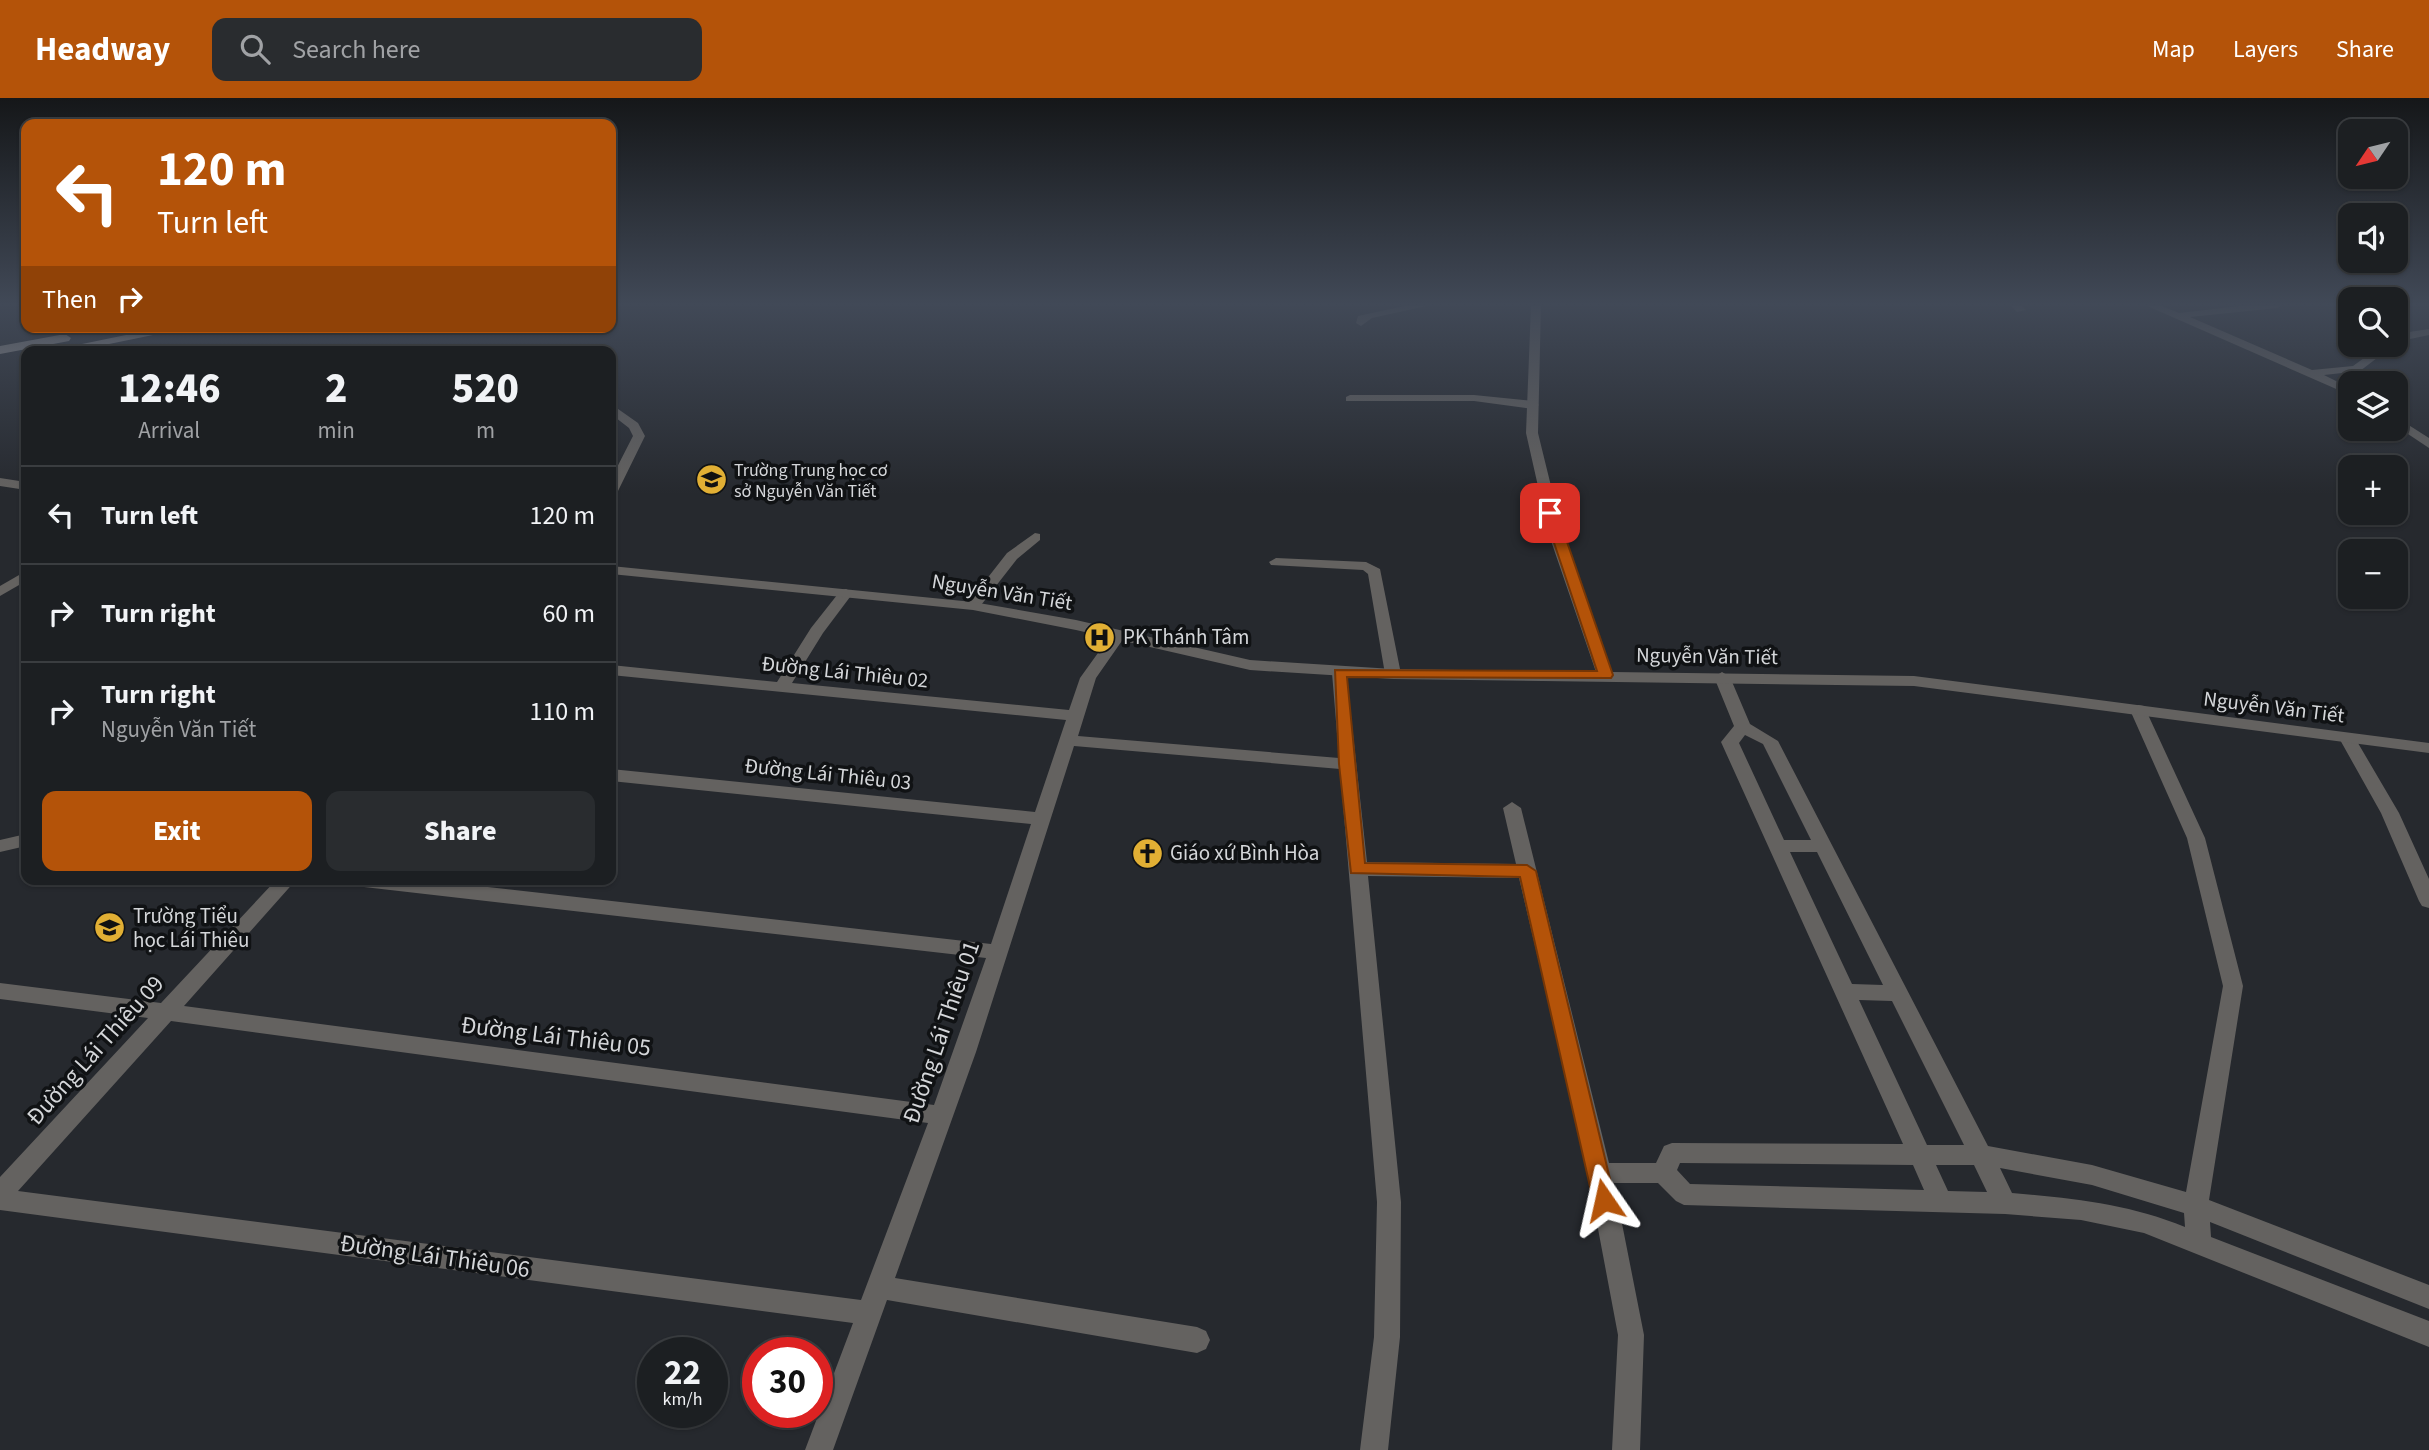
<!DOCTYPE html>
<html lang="en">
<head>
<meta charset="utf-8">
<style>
  :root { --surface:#1c1f22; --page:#292c2f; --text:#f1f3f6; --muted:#a0a2a5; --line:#3a3d40; --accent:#b45309 }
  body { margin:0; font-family:"Source Sans 3",sans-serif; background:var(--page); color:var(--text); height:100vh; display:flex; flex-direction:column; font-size:26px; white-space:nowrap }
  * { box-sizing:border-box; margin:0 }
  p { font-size:23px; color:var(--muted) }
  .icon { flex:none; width:38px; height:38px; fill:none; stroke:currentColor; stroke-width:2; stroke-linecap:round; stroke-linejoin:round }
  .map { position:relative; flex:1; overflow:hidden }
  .sheet { position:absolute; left:21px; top:248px; width:595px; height:539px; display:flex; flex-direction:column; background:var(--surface); border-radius:14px; box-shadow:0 2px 5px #0004,0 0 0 2px var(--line) }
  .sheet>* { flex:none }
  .top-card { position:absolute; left:21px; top:21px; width:595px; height:214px; border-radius:14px; box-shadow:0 2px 5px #0004,0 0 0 2px var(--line); background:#b45309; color:#fff; overflow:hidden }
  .needle { width:46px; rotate:235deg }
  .tools { position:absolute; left:2338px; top:21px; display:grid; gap:14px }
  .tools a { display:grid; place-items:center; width:70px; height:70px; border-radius:14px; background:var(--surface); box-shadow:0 2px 5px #0004,0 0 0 2px var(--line); font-size:35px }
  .speed { position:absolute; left:637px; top:1239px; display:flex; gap:14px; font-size:35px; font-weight:700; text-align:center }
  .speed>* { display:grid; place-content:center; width:91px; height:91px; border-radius:50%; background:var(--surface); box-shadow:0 2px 5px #0004,0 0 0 2px var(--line); line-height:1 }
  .speed small { font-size:18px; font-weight:400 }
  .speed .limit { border:10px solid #d22; background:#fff; color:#111 }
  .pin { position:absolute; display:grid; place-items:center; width:60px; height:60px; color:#fff; margin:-30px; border-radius:14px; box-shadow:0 4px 10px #0006 }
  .me { position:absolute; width:77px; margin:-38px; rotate:349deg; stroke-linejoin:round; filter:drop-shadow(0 0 5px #0008) }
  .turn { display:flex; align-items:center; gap:24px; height:147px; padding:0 21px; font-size:32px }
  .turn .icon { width:91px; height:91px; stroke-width:2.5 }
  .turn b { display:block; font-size:49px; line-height:60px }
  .then { display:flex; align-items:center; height:66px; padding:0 21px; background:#0003; gap:14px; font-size:26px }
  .eta { display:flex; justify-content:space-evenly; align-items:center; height:119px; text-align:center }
  .eta b { font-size:42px; font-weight:800; line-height:49px }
  .cta { display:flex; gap:14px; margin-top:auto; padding:14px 21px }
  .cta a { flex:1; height:80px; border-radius:14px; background:var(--accent); color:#fff; font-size:28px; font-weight:800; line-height:80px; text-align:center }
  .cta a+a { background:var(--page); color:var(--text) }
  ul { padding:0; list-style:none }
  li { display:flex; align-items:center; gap:21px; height:98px; padding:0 21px; border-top:2px solid var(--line) }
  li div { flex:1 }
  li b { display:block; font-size:26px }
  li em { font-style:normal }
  header { display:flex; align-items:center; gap:42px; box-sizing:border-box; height:98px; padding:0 35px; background:var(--accent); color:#fff }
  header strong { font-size:33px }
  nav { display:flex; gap:38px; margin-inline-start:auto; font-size:24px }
  .search { width:490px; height:63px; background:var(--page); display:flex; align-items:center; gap:18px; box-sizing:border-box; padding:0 24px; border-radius:14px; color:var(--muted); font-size:26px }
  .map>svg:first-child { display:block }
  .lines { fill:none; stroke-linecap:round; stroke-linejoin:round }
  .minor { fill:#646260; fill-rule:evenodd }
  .tertiary { fill:#646260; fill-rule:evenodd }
  .trunk { fill:#aaa6a1; fill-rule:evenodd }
  .route { fill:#b45309; stroke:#753606; stroke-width:2 }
  .labels { text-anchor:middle; stroke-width:7; stroke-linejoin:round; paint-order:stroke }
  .far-poi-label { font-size:18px; fill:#d4d6d9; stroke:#101214; text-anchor:start }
  .street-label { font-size:21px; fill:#d4d6d9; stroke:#101214 }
  .poi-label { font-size:21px; fill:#d4d6d9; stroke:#101214; text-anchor:start }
  .near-street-label { font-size:24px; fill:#d4d6d9; stroke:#101214 }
</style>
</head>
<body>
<header>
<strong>Headway</strong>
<div class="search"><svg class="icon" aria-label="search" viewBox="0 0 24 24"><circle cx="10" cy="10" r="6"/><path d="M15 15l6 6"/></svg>Search here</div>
<nav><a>Map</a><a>Layers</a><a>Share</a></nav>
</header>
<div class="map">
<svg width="2429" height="1352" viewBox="0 0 2429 1352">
  <rect width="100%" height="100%" fill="#26292e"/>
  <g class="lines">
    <g class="minor">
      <polygon points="1409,207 1431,207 1372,220 1361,228 1356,225 1358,218"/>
      <polygon points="2010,207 2021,207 2026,212 2017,214"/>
      <polygon points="2145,207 2159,207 2179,215 2249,207 2282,207 2277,210 2190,219 2312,272 2353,268 2382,247 2394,247 2360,273 2324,277 2350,290 2350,297"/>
      <polygon points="104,229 114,229 114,233 105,235"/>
      <polygon points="2429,231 2429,237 2396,244 2396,236"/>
      <polygon points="1350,297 1474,297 1533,303 1539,307 1533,311 1474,303 1346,303 1346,299"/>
      <polygon points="611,306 638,325 645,338 618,393 611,397 611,381 633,338 629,330 611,316"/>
      <polygon points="2396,319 2429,340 2429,350 2396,328"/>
      <polygon points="1035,435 1040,436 1040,442 1017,461 978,511 968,511 968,505 1007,455"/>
      <polygon points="1276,460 1366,464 1380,471 1401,576 1399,579 1387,579 1385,576 1368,476 1363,472 1271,467 1269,464"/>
      <polygon points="26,473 26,483 0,498 0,488"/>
      <path d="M846 491 853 495 823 535 792 585 1069 612 1080 580 1113 534 1118 532 1126 537 1096 580 1078 638 1339 660 1332 575 1334 572H1346L1367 764 1516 766 1503 710 1512 704 1521 710 1609 1065H1656L1664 1048 1672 1045 1903 1046 1721 644 1734 628 1714 579 1722 574 1730 579 1750 626 1778 643 1988 1048 2092 1067 2186 1094 2223 888 2187 740 2130 612 2138 607 2144 608 2205 740 2243 888 2209 1102 2429 1187V1211L2210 1124 2211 1139 2429 1223V1249L2144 1135 2081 1122 2005 1116 1684 1107 1676 1103 1658 1085H1614L1644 1237 1640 1352H1612L1618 1237 1583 1051 1519 780 1368 778 1401 1104 1400 1239 1388 1352H1360L1374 1239 1377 1104 1340 671 1074 648 976 954 895 1180 1197 1229 1206 1233 1210 1242 1206 1251 1197 1255 887 1202 833 1352H805L853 1225 0 1112V1079L148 920 0 901V885L161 905 276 782H296L184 908 934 1007 986 860 364 789 357 787 355 782H426L991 846 1031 726 611 683V671L1035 714 1066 622 611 577V567L777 584 811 530 841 492ZM1745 637 1763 646 1811 742H1784L1739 645ZM1790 754H1817L1883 887 1852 886ZM1859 902 1892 903 1964 1047H1927ZM171 923 928 1025 861 1202 18 1093ZM1680 1065 1913 1067 1924 1092 1690 1086 1677 1072ZM1936 1067H1974L1987 1094 1948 1093ZM2000 1070 2092 1087 2184 1115 2185 1129C2129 1106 2073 1100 2012 1095Z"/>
      <polygon points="2347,635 2355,640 2399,715 2429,781 2429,810 2422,808 2419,803 2381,715 2339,640"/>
      <polygon points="26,736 26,748 0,754 0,742"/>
    </g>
    <g class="tertiary">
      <polygon points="1531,207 1541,207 1538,335 1563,437 1612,574 1914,578 2429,645 2429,655 1914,588 1393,581 1250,572 1076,532 973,512 611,476 611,468 973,504 1076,522 1250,562 1393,571 1596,574 1549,437 1526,335"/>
      <polygon points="0,380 26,384 26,392 0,388"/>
    </g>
    <g class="trunk">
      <polygon points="165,229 192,229 70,254 43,254"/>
      <polygon points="65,236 71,240 69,243 0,256 0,248"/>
    </g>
  </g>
  <linearGradient id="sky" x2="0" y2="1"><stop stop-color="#151719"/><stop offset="0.52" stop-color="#414957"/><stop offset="1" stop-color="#414957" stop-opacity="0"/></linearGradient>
  <rect width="2429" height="396" fill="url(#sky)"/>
  <polygon class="route" points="1550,411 1557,415 1613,577 1611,580 1347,579 1365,765 1527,767 1536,773 1615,1102 1612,1109 1604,1112 1597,1109 1593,1102 1520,779 1351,775 1339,666 1335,572 1597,573 1544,415"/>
  <defs>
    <symbol id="school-disc" viewBox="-11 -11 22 22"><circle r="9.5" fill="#e1af34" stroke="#101214"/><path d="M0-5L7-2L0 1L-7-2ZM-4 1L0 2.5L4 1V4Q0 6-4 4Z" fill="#111"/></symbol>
    <symbol id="hospital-disc" viewBox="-11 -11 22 22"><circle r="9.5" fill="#e1af34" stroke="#101214"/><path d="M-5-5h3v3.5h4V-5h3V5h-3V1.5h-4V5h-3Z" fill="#111"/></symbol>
    <symbol id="church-disc" viewBox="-11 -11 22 22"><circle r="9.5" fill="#e1af34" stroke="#101214"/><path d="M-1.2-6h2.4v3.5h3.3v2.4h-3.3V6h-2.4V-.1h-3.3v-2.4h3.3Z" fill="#111"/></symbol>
  </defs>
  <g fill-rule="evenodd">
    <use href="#school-disc" x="694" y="364" width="35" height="35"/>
    <use href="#hospital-disc" x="1082" y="522" width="35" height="35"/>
    <use href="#church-disc" x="1130" y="738" width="35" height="35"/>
    <use href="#school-disc" x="92" y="812" width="35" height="35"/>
  </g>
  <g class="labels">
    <g class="far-poi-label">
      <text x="734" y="378">Trường Trung học cơ<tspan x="734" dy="21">sở Nguyễn Văn Tiết</tspan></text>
    </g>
    <g class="street-label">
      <text transform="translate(1002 494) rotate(9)" y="7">Nguyễn Văn Tiết</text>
      <text transform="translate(1707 558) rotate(1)" y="7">Nguyễn Văn Tiết</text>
      <text transform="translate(845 574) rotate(6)" y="7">Đường Lái Thiêu 02</text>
      <text transform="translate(2274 609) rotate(7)" y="7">Nguyễn Văn Tiết</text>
      <text transform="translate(828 676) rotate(6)" y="7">Đường Lái Thiêu 03</text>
    </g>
    <g class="poi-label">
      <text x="1123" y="546">PK Thánh Tâm</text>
      <text x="1170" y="762">Giáo xứ Bình Hòa</text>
      <text x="133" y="825">Trường Tiểu<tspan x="133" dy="24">học Lái Thiêu</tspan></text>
    </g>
    <g class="near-street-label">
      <text transform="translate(941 934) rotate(-71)" y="8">Đường Lái Thiêu 01</text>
      <text transform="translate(556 938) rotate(7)" y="8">Đường Lái Thiêu 05</text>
      <text transform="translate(95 952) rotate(-48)" y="8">Đường Lái Thiêu 09</text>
      <text transform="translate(435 1158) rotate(8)" y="8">Đường Lái Thiêu 06</text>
    </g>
  </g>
</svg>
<div class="tools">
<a><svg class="needle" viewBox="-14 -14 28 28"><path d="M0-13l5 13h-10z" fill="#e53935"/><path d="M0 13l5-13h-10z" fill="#a0a2a5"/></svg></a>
<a><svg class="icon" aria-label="sound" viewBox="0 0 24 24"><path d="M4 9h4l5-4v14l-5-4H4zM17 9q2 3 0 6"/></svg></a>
<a><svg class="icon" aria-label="search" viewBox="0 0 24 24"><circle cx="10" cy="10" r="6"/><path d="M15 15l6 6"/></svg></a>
<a><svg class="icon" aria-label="layers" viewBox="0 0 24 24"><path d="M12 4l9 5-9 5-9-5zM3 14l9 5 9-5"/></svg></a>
<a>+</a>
<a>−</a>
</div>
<div class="speed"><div>22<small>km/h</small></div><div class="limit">30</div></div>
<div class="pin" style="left:1550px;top:415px;background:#d93025"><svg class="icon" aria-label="arrive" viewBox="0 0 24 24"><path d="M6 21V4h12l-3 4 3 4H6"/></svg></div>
<svg class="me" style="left:1604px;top:1102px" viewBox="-20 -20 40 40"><path d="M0-17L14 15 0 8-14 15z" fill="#b45309" stroke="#fff" stroke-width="4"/></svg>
<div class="top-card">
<div class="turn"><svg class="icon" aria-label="left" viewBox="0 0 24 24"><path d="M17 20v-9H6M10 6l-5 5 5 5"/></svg><div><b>120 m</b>Turn left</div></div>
<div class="then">Then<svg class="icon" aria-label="right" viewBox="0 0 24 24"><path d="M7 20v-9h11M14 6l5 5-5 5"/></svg></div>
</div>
<section class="sheet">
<div class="eta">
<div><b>12:46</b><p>Arrival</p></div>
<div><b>2</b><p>min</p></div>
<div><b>520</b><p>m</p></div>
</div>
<ul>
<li><svg class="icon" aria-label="left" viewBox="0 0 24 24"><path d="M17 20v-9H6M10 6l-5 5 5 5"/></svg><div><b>Turn left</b></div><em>120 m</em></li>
<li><svg class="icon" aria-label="right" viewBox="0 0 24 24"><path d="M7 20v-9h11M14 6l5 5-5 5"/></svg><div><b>Turn right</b></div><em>60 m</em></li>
<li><svg class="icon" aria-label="right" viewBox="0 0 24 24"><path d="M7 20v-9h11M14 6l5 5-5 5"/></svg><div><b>Turn right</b><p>Nguyễn Văn Tiết</p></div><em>110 m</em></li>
</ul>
<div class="cta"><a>Exit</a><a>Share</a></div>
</section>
</div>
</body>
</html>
